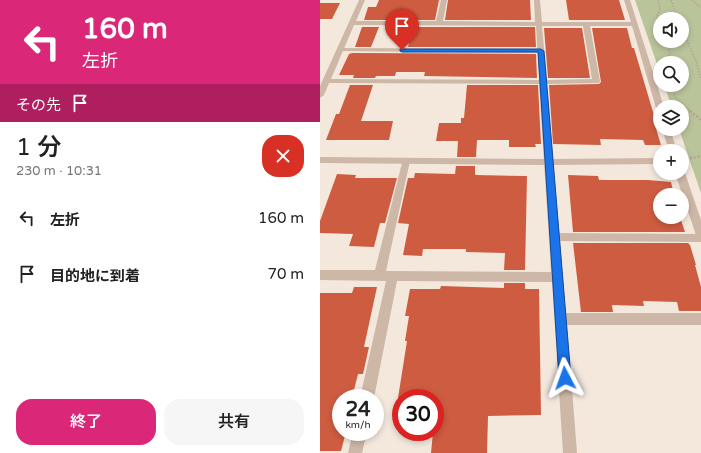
<!DOCTYPE html>
<html lang="ja">
<head>
<meta charset="utf-8">
<style>
  :root { --surface:#fff; --page:#f6f6f6; --text:#222; --muted:#767676; --accent:#db2777 }
  body { margin:0; font-family:"Varela Round","Noto Sans JP",sans-serif; background:var(--page); color:var(--text); height:100vh; display:flex; flex-direction:column; font-size:15px; white-space:nowrap }
  * { box-sizing:border-box; margin:0 }
  p { font-size:13px; color:var(--muted) }
  .icon { flex:none; width:22px; height:22px; fill:none; stroke:currentColor; stroke-width:2; stroke-linecap:round; stroke-linejoin:round }
  .map { position:relative; flex:1; overflow:hidden }
  .details { display:flex; flex-direction:column; background:var(--surface); width:320px }
  .details>* { flex:none }
  .hud { background:#db2777; color:#fff; overflow:hidden }
  .controls { position:absolute; left:333px; top:12px; display:grid; gap:8px }
  .controls a { display:grid; place-items:center; width:36px; height:36px; border-radius:50%; background:var(--surface); box-shadow:0 2px 6px #0003; font-size:20px }
  .speed { position:absolute; left:12px; top:389px; display:flex; gap:8px; font-size:20px; font-weight:700; text-align:center }
  .speed>* { display:grid; place-content:center; width:52px; height:52px; border-radius:50%; background:var(--surface); box-shadow:0 2px 6px #0003; line-height:1 }
  .speed small { font-size:10px; font-weight:400 }
  .speed .limit { border:6px solid #d22; background:#fff; color:#111 }
  .pin { position:absolute; display:grid; place-items:center; width:34px; height:34px; color:#fff; margin:-41px -17px; border-radius:50% 50% 50% 0; rotate:-45deg; box-shadow:0 0 4px #0007 }
  .pin .icon { rotate:45deg }
  .me { position:absolute; width:44px; margin:-22px; rotate:356deg; stroke-linejoin:round; filter:drop-shadow(0 0 3px #0008) }
  .turn { display:flex; align-items:center; gap:14px; height:84px; padding:0 16px; font-size:18px }
  .turn .icon { width:52px; height:52px; stroke-width:2.5 }
  .turn b { display:block; font-size:28px; line-height:34px }
  .then { display:flex; align-items:center; height:38px; padding:0 16px; background:#0003; gap:8px; font-size:15px }
  .round { display:grid; place-items:center; flex:none; width:42px; height:42px; border-radius:16px; background:var(--page) }
  .summary { display:flex; align-items:center; justify-content:space-between; height:68px; padding:0 16px }
  h1 { font-size:24px; font-weight:600; line-height:30px }
  .action { display:flex; gap:8px; margin-top:auto; padding:8px 16px }
  .action a { flex:1; height:46px; border-radius:16px; background:var(--accent); color:#fff; font-size:16px; font-weight:600; line-height:46px; text-align:center }
  .action a+a { background:var(--page); color:var(--text) }
  ul { padding:0; list-style:none }
  li { display:flex; align-items:center; gap:12px; height:56px; padding:0 16px }
  li div { flex:1 }
  li b { display:block; font-size:15px }
  li em { font-style:normal }
  main { display:flex; flex:1; min-height:0 }
  .map>svg:first-child { display:block }
  .green { fill:#b9c49b; fill-rule:evenodd }
  .building { fill:#ce5c41 }
  .lines { fill:none; stroke-linecap:round; stroke-linejoin:round }
  .path-far1 { stroke:#b9a191; stroke-width:1.5; stroke-dasharray:1.5 1.5; stroke-linecap:butt }
  .path { stroke:#b9a191; stroke-width:2.5; stroke-dasharray:2 2; stroke-linecap:butt }
  .service { fill:#cdb7a7; fill-rule:evenodd }
  .minor { fill:#cdb7a7; fill-rule:evenodd }
  .tertiary { fill:#cdb7a7; fill-rule:evenodd }
  .route { fill:#1a73e8; stroke:#114b97 }
</style>
</head>
<body>
<main>
<section class="details">
<div class="hud">
<div class="turn"><svg class="icon" aria-label="left" viewBox="0 0 24 24"><path d="M17 20v-9H6M10 6l-5 5 5 5"/></svg><div><b>160 m</b>左折</div></div>
<div class="then">その先<svg class="icon" aria-label="arrive" viewBox="0 0 24 24"><path d="M6 21V4h12l-3 4 3 4H6"/></svg></div>
</div>
<div class="summary"><div><h1>1 分</h1><p>230 m · 10:31</p></div><a class="round" style="background:#d93025;color:#fff"><svg class="icon" aria-label="close" viewBox="0 0 24 24"><path d="M6 6l12 12M18 6L6 18"/></svg></a></div>
<ul>
<li><svg class="icon" aria-label="left" viewBox="0 0 24 24"><path d="M17 20v-9H6M10 6l-5 5 5 5"/></svg><div><b>左折</b></div><em>160 m</em></li>
<li><svg class="icon" aria-label="arrive" viewBox="0 0 24 24"><path d="M6 21V4h12l-3 4 3 4H6"/></svg><div><b>目的地に到着</b></div><em>70 m</em></li>
</ul>
<div class="action"><a>終了</a><a>共有</a></div>
</section>
<div class="map">
<svg width="381" height="453" viewBox="0 0 381 453">
  <rect width="100%" height="100%" fill="#f4e8dd"/>
  <path class="green" d="M315 0H381V193L359 129H362V107H352L344 85H362V63H340V73ZM340 19H362V41H340Z"/>
  <g class="building">
    <polygon points="59,0 119,0 115,20 44,20 48,7 56,7"/>
    <polygon points="128,0 210,0 211,20 125,20"/>
    <polygon points="246,0 299,0 305,20 249,20"/>
    <polygon points="0,3 20,3 12,19 0,19"/>
    <polygon points="42,27 59,27 51,47 35,47"/>
    <polygon points="93,27 215,27 216,47 88,47"/>
    <polygon points="224,28 262,28 270,78 228,78"/>
    <polygon points="272,28 307,28 312,48 314,48 336,122 334,122 341,145 325,145 323,140 280,139 281,145 233,144 229,85 279,84 281,82"/>
    <polygon points="32,53 216,54 217,78 104,76 105,72 76,72 75,76 56,76 55,78 33,78 34,75 19,75 29,54"/>
    <polygon points="30,85 53,85 41,121 73,121 69,140 6,140 16,114 19,114"/>
    <polygon points="147,85 218,85 221,144 215,144 216,147 189,147 189,140 157,140 156,157 137,157 138,141 116,141 119,123 141,123 141,118 144,118"/>
    <polygon points="136,166 155,166 155,174 156,175 207,176 205,270 184,270 185,253 146,252 146,249 103,249 102,256 83,255 89,224 78,223 88,178 94,178 95,173 135,174"/>
    <polygon points="17,174 36,175 35,178 77,178 65,223 60,223 54,247 29,246 33,234 0,233 0,221"/>
    <polygon points="248,175 278,176 279,180 328,180 351,182 354,195 340,195 340,217 360,217 365,232 253,232"/>
    <polygon points="253,243 368,243 370,245 376,265 375,265 381,287 381,311 359,311 357,302 323,301 324,306 292,305 293,312 261,312"/>
    <polygon points="184,283 205,283 205,289 219,289 221,415 168,416 167,453 111,453 113,432 115,432 115,398 78,398 87,341 85,341 89,316 85,316 90,289 120,289 121,286 184,288"/>
    <polygon points="34,287 57,287 44,347 49,347 43,374 38,374 32,398 21,398 21,432 26,432 21,451 0,451 0,293 32,293"/>
  </g>
  <g class="lines">
    <g class="path-far1">
      <polyline points="338,0 340,9 337,16 340,31"/>
      <polyline points="351,0 358,19"/>
      <polyline points="372,0 381,8"/>
      <polyline points="362,29 376,61 381,79"/>
      <polyline points="345,41 350,53 346,63"/>
      <polyline points="353,85 355,97 371,112"/>
    </g>
    <g class="path">
      <polyline points="370,111 381,120"/>
      <polyline points="362,160 381,156"/>
    </g>
    <g class="service">
      <polygon points="20,48 221,49 224,51 221,53 18,51 18,49"/>
      <polygon points="235,233 381,234 381,242 235,241 231,240 230,237 231,234"/>
    </g>
    <g class="minor">
      <path d="M39 0H45L36 21H116L121 0H127L123 21 215 22 214 0H220L222 22H311L304 0H310L344 107H340V111L336 108 312 26H270L280 81 279 83 227 84 246 313H381V325H247L257 453H243L232 282 77 281 54 398H40L66 281 0 280V270H55L83 159 86 158 90 161 66 271 231 272 219 84 9 83 4 95 0 98V86ZM34 25 216 26 219 80 11 79ZM222 26H263L272 79 227 80Z"/>
      <polygon points="342,129 350,129 357,151 349,151"/>
      <polygon points="362,170 365,173 381,220 381,239 377,238 376,235 355,173 362,173"/>
      <polygon points="33,432 47,432 42,453 28,453"/>
    </g>
    <polygon class="tertiary" points="0,157 229,159 340,158 340,164 229,165 0,163"/>
  </g>
  <polygon class="route" points="80,49 221,49 224,51 251,378 249,382 245,384 241,382 239,378 218,52 82,52 80,51"/>
</svg>
<div class="controls">
<a><svg class="icon" aria-label="sound" viewBox="0 0 24 24"><path d="M4 9h4l5-4v14l-5-4H4zM17 9q2 3 0 6"/></svg></a>
<a><svg class="icon" aria-label="search" viewBox="0 0 24 24"><circle cx="10" cy="10" r="6"/><path d="M15 15l6 6"/></svg></a>
<a><svg class="icon" aria-label="layers" viewBox="0 0 24 24"><path d="M12 4l9 5-9 5-9-5zM3 14l9 5 9-5"/></svg></a>
<a>+</a>
<a>−</a>
</div>
<div class="speed"><div>24<small>km/h</small></div><div class="limit">30</div></div>
<div class="pin" style="left:82px;top:50px;background:#d93025"><svg class="icon" aria-label="arrive" viewBox="0 0 24 24"><path d="M6 21V4h12l-3 4 3 4H6"/></svg></div>
<svg class="me" style="left:245px;top:378px" viewBox="-20 -20 40 40"><path d="M0-17L14 15 0 8-14 15z" fill="#1a73e8" stroke="#fff" stroke-width="4"/></svg>
</div>
</main>
</body>
</html>
